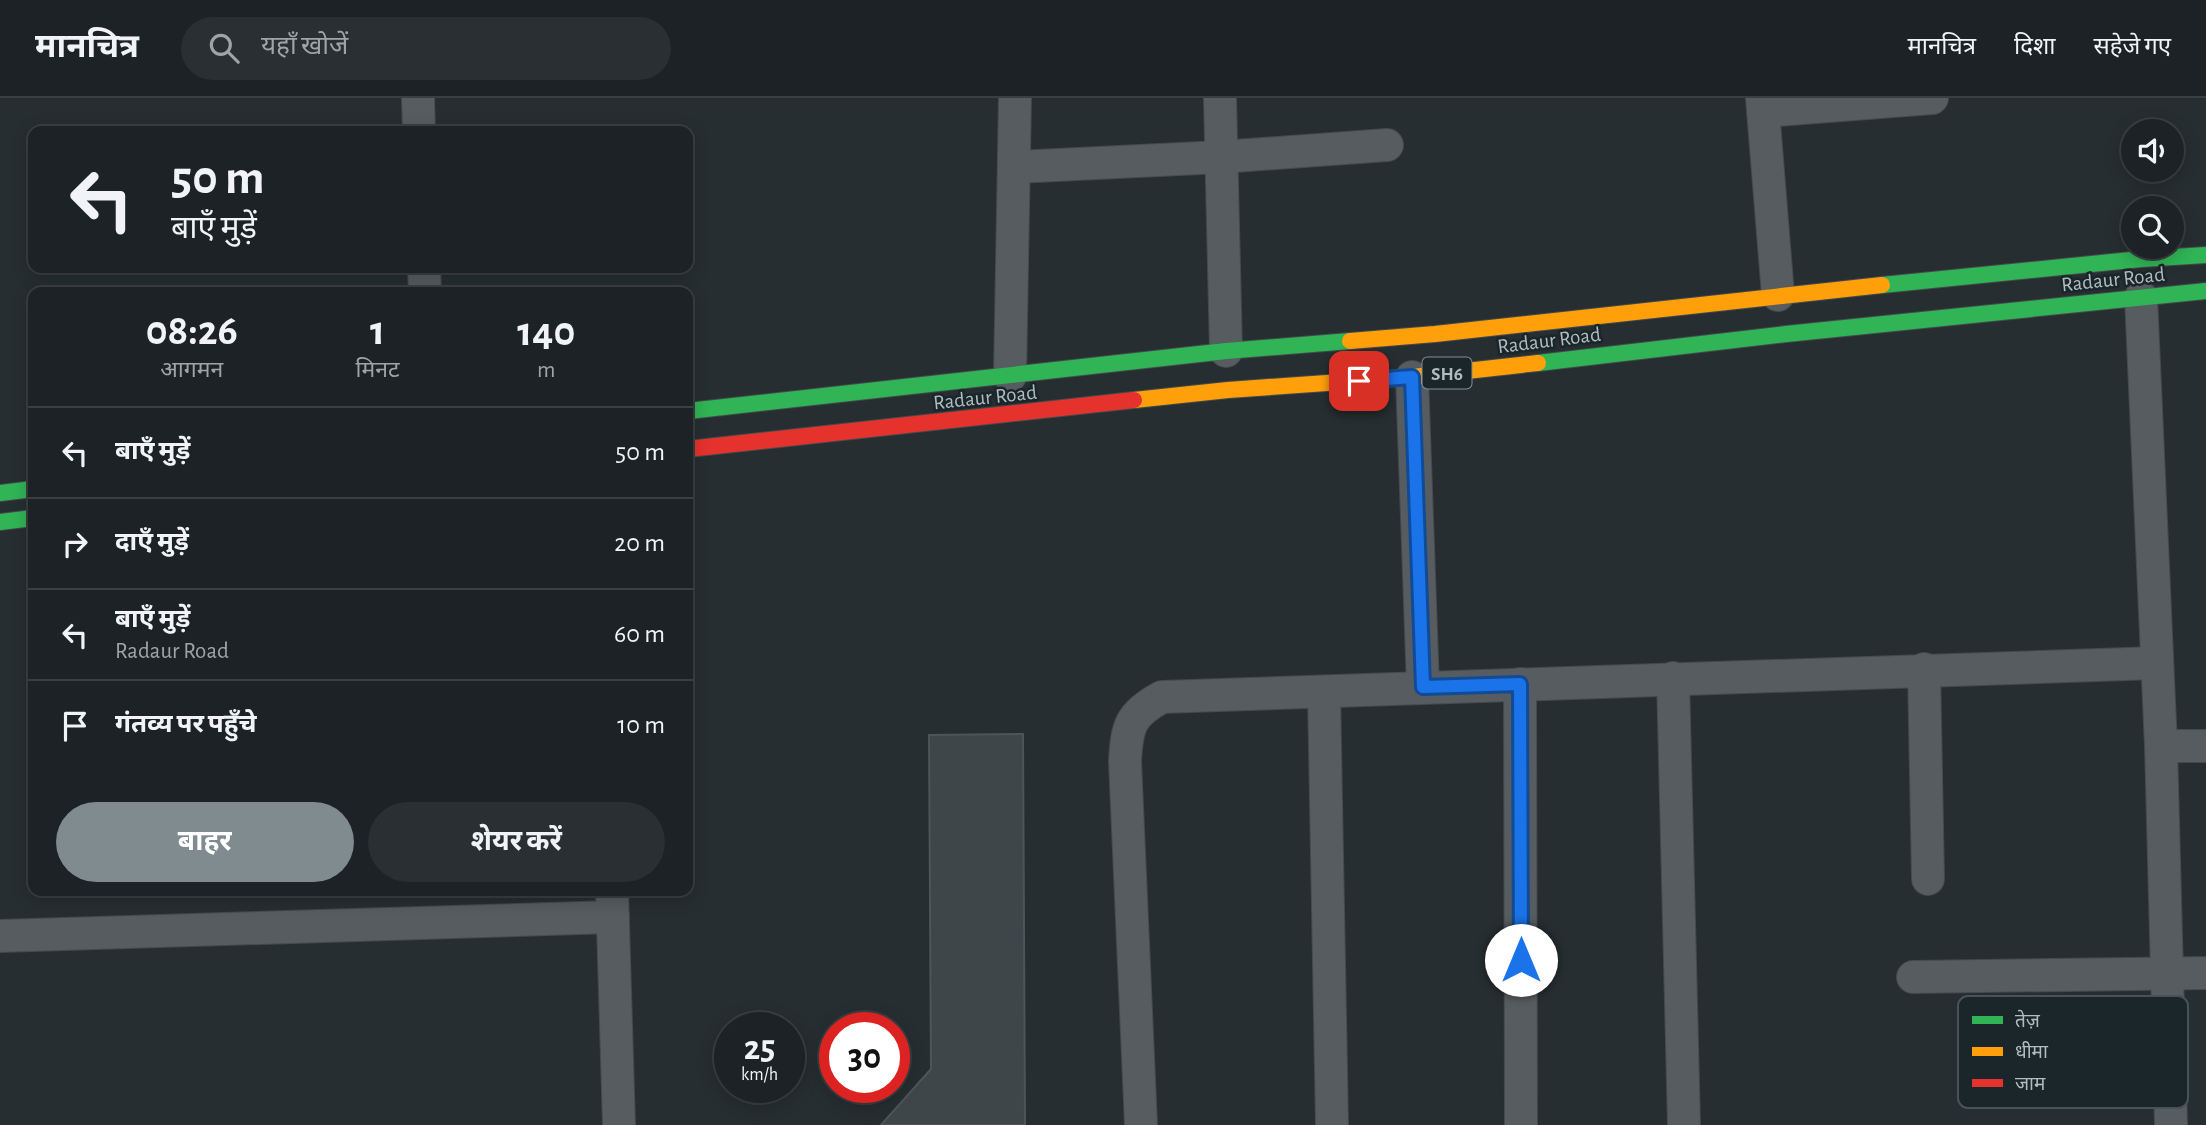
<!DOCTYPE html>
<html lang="hi">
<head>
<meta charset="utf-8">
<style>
  :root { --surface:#1c2225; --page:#292f32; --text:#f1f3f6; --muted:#a0a4a7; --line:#3a3f42; --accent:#7f8b8f }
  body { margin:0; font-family:"Alegreya Sans","Noto Sans Devanagari",sans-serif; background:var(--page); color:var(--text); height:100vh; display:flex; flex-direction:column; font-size:26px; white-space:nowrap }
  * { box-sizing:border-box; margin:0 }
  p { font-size:23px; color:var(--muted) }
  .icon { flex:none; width:38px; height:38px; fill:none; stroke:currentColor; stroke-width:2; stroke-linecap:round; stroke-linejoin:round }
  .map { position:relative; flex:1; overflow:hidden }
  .sheet { position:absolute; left:28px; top:189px; width:665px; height:609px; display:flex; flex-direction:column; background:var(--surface); border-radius:14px; box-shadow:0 4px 18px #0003,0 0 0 2px var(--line) }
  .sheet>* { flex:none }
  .top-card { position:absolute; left:28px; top:28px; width:665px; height:147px; border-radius:14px; box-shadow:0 4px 18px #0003,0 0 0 2px var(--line); background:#1c2225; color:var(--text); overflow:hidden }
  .controls { position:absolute; left:2121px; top:21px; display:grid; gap:14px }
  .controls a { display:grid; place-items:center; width:63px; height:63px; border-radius:50%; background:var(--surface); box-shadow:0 4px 18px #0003,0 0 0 2px var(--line); font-size:35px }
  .speed { position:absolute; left:714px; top:914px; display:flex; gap:14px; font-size:35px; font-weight:700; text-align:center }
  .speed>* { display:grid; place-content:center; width:91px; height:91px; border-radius:50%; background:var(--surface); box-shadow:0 4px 18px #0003,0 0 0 2px var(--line); line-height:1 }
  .speed small { font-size:18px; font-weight:400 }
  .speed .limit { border:10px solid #d22; background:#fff; color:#111 }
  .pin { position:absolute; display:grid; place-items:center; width:60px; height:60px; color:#fff; margin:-30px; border-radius:14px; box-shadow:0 4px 10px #0006 }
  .me { position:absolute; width:77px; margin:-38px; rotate:0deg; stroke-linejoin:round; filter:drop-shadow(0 0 5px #0008) }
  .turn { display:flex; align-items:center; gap:24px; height:147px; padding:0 28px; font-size:32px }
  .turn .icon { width:91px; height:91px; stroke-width:2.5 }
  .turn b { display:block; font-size:49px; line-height:60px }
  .eta { display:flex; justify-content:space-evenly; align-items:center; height:119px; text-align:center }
  .eta b { font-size:42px; font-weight:700; line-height:49px }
  .button { display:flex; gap:14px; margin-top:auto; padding:14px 28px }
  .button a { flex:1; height:80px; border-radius:42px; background:var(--accent); color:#fff; font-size:28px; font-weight:700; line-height:80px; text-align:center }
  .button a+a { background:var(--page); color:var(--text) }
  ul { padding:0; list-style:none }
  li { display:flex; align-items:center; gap:21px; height:91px; padding:0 28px; border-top:2px solid var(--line) }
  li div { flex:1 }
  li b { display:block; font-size:26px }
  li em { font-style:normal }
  header { display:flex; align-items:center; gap:42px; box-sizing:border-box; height:98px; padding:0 35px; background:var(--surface); border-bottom:2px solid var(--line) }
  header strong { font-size:33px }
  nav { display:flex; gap:38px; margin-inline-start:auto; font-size:24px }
  .search { width:490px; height:63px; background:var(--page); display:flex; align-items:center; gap:18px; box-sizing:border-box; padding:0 24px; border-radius:38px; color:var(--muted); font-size:26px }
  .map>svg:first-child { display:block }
  .building { fill:#3f4649; stroke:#4d5559; stroke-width:2 }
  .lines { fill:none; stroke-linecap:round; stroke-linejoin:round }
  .street-casing { stroke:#44494b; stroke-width:34 }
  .fast-casing { stroke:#434a4e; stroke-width:18 }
  .slow-casing { stroke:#434a4e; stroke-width:18 }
  .jam-casing { stroke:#434a4e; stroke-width:18 }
  .street { stroke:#565c5f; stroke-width:32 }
  .fast { stroke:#30b455; stroke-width:16 }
  .slow { stroke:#ff9f0a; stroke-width:16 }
  .jam { stroke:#e5322d; stroke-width:16 }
  .route-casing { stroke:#114b97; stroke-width:18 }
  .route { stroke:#1a73e8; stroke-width:12 }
  .labels { text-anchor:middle; stroke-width:5; stroke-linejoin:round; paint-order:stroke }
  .shield { fill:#1a262a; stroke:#829094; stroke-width:2 }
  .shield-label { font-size:19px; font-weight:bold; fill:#afbdc2 }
  .street-label { font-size:21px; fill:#afbdc2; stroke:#1a262a }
  .key { fill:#1a262a; stroke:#475358; stroke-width:2 }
  .key-label { font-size:19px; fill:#afbdc2 }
</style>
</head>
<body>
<header>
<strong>मानचित्र</strong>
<div class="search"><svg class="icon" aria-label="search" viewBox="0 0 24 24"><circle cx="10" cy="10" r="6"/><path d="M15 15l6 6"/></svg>यहाँ खोजें</div>
<nav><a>मानचित्र</a><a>दिशा</a><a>सहेजे गए</a></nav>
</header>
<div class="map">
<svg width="2206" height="1027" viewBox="0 0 2206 1027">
  <rect width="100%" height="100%" fill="#262e31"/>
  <polygon class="building" points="1023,636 1025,1027 881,1027 931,971 929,637"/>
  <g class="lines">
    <defs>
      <g id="street">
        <polyline points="418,0 419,33"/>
        <polyline points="1220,0 1226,253"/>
        <polyline points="1762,0 1778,197"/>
        <polyline points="1763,13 1932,0"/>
        <polyline points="1015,69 1221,59 1387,47"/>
        <polyline points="424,170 425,194"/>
        <polyline points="2141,199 2161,648 2171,1027"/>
        <polyline points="1010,278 1015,0"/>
        <polyline points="1412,279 1423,589"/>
        <polyline points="1924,571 1928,781"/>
        <polyline points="1673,580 1684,1027"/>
        <polyline points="1520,586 1521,1027"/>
        <polyline points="1324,594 1332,1027"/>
        <polyline points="2161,648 2206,648"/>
        <polyline points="612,793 619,1027"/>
        <polyline points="0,838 613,819"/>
        <polyline points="1913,879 2206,875"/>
        <path d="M1141 1027 1125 663C1127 628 1130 616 1162 599L2156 565"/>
      </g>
      <g id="fast">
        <polyline points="1882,187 2141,161 2206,157"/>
        <polyline points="1538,265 1786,236 2206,193"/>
        <polyline points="688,313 1226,253 1350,243"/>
        <polyline points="0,395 33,391"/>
        <polyline points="0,424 33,420"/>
      </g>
      <g id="slow">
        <polyline points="1350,243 1435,236 1882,187"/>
        <polyline points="1134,302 1228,292 1412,279 1538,265"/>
      </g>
      <polyline id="jam" points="688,351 1134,302"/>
    </defs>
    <use href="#street" class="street-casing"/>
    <use href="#fast" class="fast-casing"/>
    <use href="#slow" class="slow-casing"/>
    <use href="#jam" class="jam-casing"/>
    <use href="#street" class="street"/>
    <use href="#fast" class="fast"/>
    <use href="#slow" class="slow"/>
    <use href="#jam" class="jam"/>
  </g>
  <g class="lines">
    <defs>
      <polyline id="route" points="1359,283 1412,279 1423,589 1520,586 1521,862"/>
    </defs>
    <use href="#route" class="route-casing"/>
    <use href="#route" class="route"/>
  </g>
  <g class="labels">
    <rect class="shield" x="1422.5" y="259.5" width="49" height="31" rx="5"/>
    <g class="shield-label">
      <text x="1447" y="282">SH6</text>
    </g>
    <g class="street-label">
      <text transform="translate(2113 181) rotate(-6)" y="7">Radaur Road</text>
      <text transform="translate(1549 242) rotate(-7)" y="7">Radaur Road</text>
      <text transform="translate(985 299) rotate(-6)" y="7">Radaur Road</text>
    </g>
  </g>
  <rect x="1958" y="898" width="230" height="112" rx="10" class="key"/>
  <rect x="1972" y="918" width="31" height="8" fill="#30b455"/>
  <rect x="1972" y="949" width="31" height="9" fill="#ff9f0a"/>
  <rect x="1972" y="981" width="31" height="8" fill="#e5322d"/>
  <g class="key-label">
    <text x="2015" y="929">तेज़</text>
    <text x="2015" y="960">धीमा</text>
    <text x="2015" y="992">जाम</text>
  </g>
</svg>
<div class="controls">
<a><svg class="icon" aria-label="sound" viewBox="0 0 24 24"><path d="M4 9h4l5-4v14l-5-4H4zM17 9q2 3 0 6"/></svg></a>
<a><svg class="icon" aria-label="search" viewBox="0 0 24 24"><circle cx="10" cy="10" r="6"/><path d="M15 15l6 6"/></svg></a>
</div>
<div class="speed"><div>25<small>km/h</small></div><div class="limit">30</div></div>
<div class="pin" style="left:1359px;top:283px;background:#d93025"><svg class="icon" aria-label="arrive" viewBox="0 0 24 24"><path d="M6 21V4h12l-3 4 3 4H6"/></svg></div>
<svg class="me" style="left:1521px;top:862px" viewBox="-20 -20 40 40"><circle r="19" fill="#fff"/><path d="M0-13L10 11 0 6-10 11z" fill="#1a73e8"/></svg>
<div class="top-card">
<div class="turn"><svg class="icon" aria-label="left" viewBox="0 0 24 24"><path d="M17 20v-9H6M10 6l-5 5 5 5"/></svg><div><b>50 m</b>बाएँ मुड़ें</div></div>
</div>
<section class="sheet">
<div class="eta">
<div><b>08:26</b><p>आगमन</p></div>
<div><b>1</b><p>मिनट</p></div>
<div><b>140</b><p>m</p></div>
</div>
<ul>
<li><svg class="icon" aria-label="left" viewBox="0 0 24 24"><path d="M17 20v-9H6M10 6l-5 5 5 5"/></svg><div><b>बाएँ मुड़ें</b></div><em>50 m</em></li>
<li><svg class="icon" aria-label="right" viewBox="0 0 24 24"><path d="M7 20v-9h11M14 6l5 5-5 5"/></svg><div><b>दाएँ मुड़ें</b></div><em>20 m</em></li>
<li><svg class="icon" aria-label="left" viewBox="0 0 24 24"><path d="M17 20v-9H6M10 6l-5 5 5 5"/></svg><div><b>बाएँ मुड़ें</b><p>Radaur Road</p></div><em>60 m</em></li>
<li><svg class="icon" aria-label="arrive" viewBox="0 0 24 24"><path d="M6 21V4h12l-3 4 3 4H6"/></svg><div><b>गंतव्य पर पहुँचे</b></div><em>10 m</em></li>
</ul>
<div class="button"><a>बाहर</a><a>शेयर करें</a></div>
</section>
</div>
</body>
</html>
